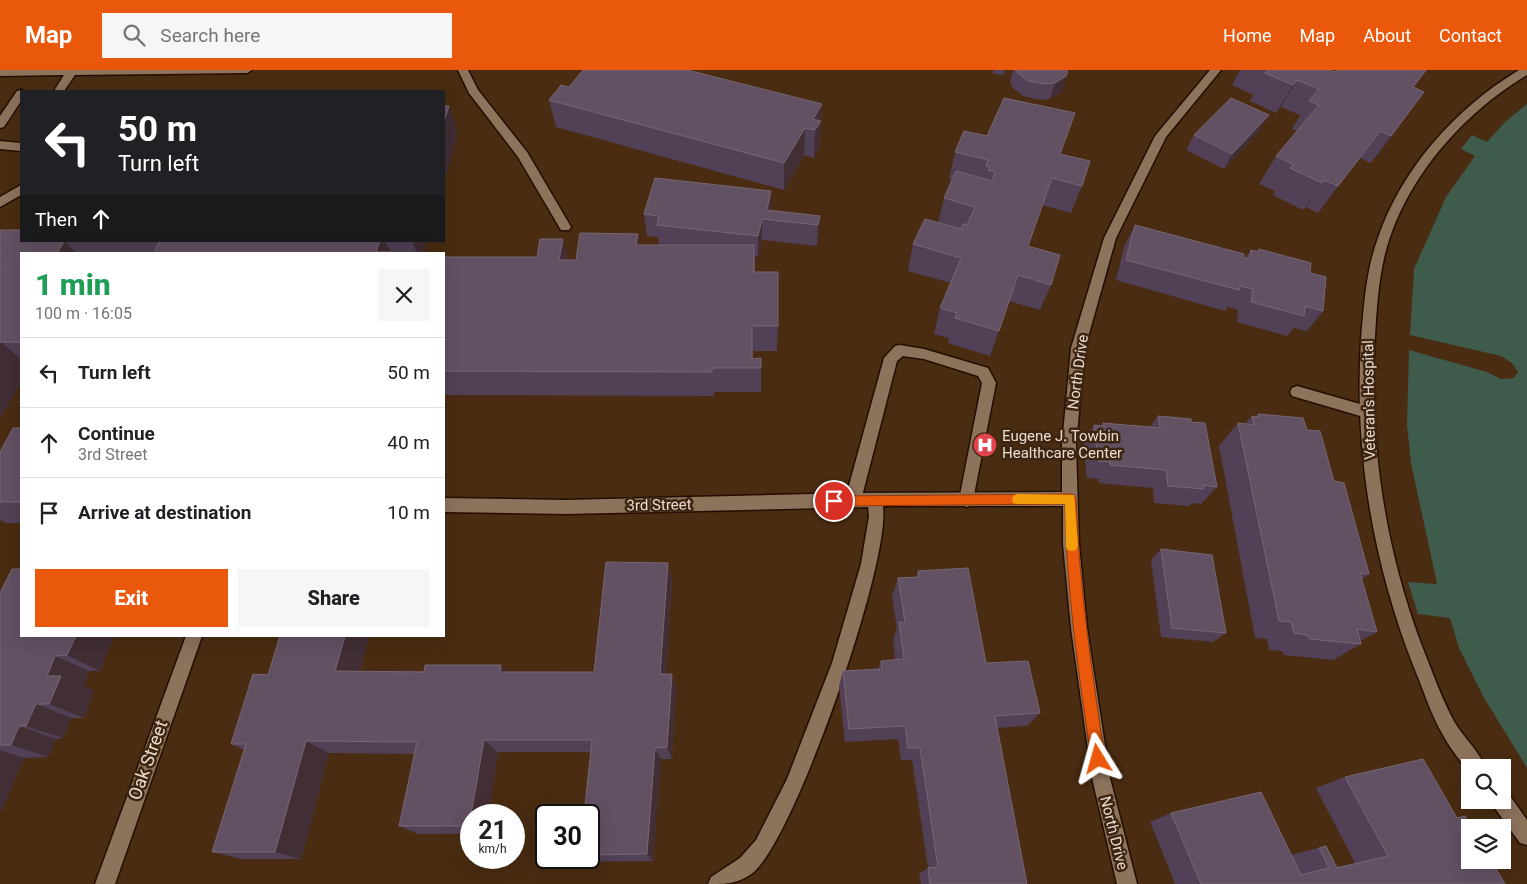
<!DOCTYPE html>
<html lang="en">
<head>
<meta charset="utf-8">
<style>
  :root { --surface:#fff; --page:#f6f6f6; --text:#202124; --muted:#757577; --line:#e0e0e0; --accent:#ea580c }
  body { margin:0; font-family:Roboto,sans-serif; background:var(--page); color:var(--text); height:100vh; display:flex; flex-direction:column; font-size:19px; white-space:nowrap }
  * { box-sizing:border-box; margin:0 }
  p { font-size:16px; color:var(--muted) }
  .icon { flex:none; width:28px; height:28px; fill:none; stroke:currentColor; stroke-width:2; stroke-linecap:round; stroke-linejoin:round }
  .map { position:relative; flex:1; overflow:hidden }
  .drawer { position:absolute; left:20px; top:182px; width:425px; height:385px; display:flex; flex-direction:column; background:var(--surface); border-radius:0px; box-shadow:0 5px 20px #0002 }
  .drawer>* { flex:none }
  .hud { position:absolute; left:20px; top:20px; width:425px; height:152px; border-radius:0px; box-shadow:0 5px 20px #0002; background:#202124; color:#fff; overflow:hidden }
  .controls { position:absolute; left:1461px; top:689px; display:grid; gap:10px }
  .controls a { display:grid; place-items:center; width:50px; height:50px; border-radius:0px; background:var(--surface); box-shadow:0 5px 20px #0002; font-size:25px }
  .speed { position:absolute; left:460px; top:734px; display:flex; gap:10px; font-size:25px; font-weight:700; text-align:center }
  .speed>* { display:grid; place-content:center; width:65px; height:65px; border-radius:50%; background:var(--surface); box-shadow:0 5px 20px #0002; line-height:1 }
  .speed small { font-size:12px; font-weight:400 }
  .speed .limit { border:2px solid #111; border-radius:8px; background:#fff; color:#111 }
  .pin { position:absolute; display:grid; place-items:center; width:42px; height:42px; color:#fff; margin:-21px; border:2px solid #fff; border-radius:50%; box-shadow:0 1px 5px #0007 }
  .me { position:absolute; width:55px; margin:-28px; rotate:352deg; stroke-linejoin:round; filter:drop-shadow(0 0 4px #0008) }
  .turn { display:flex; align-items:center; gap:18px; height:105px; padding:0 15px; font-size:22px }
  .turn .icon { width:65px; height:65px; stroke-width:2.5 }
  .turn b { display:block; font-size:35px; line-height:42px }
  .then { display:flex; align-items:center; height:48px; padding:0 15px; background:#0003; gap:10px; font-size:19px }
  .round { display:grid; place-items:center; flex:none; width:52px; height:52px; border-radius:0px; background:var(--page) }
  .headline { display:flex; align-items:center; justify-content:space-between; height:85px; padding:0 15px }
  h1 { font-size:30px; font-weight:800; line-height:38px; color:#1e9e55 }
  .button { display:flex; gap:10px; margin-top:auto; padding:10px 15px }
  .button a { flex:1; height:58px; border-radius:0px; background:var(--accent); color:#fff; font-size:20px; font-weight:800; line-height:58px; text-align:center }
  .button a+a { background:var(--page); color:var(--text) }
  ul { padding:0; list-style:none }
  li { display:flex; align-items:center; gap:15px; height:70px; padding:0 15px; border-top:1px solid var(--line) }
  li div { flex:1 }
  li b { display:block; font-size:19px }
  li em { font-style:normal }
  header { display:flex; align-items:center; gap:30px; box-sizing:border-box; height:70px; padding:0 25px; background:var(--accent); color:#fff }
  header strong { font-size:24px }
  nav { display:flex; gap:28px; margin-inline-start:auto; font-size:18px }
  .search { width:350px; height:45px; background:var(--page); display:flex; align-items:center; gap:12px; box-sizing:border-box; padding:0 18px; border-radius:0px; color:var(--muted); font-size:19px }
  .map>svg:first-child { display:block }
  .built { fill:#492c12; fill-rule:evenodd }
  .green { fill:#3f5b4c }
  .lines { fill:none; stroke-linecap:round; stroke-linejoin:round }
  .service-casing { stroke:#230e00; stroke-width:3 }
  .minor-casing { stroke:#230e00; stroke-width:3 }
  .service { fill:#8d725c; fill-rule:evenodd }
  .minor { fill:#8d725c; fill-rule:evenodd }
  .wall { fill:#524056 }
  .shaded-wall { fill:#422e35 }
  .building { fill:#625063; stroke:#786674 }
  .route { fill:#ea580c; stroke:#983908 }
  .slow { fill:#f59e0b }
  .labels { text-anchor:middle; stroke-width:5; stroke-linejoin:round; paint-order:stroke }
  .street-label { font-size:15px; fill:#ebdbcf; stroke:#3d2611 }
  .poi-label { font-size:15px; fill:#ebdbcf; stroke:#3d2611; text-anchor:start }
  .near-street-label { font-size:18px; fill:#ebdbcf; stroke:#3d2611 }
</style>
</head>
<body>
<header>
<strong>Map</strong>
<div class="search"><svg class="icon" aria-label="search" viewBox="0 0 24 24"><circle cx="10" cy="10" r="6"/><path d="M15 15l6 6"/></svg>Search here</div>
<nav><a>Home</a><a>Map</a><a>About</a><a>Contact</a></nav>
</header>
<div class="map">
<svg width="1527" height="814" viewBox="0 0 1527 814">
  <rect width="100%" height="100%" fill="#3d2611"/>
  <path class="built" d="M0 0H1527V814H0ZM21 21H444V171H21ZM21 184H444V566H21ZM1470 698H1502V730H1470ZM471 745H514V788H471ZM546 745H589V788H546ZM1470 758H1502V790H1470Z"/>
  <polygon class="green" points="1527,34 1527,698 1483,626 1459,578 1450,548 1418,544 1408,512 1437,514 1411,393 1407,355 1409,280 1487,302 1501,309 1514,308 1518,302 1512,293 1501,286 1410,265 1414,199 1446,127 1475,86 1461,79 1472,65 1487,72 1505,52"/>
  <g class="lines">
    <defs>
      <g id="service">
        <polygon points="0,0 252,0 247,3 75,5 64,21 54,21 64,5 0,6"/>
        <polygon points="458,0 468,0 478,20 527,82 571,157 569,160 561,160 518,87 469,23"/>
        <polygon points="21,20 25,21 21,21 21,31 4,57 0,58 0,46 17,21"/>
        <polygon points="0,71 21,73 21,81 0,79"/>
        <polygon points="21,115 21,125 0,137 0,127"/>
        <polygon points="900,275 924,279 988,298 996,313 972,435 967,437 962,435 959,430 982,313 978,306 924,289 903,286 897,291 861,430 858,435 853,437 848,435 845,430 884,288 895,276"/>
        <polygon points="1297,316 1367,336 1372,338 1374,342 1372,346 1367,348 1292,326 1290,322 1292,318"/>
      </g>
      <g id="minor">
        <path d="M1210 0H1221L1166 67 1116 168 1085 278 1076 375 1079 474 1087 558 1110 708 1137 814H1117L1092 708 1071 558 1063 474V436H883C891 492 796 764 754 802 738 814 728 814 708 814L711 807 740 788 756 770 787 709 832 593 861 494 869 446 868 437 566 444 444 442V428L566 430 853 423 1062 422V375L1071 278 1104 168 1155 66Z"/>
        <path d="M1519 0H1527V5C1466 42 1414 99 1390 167 1379 199 1377 234 1375 267 1369 370 1384 474 1420 571 1431 598 1441 628 1455 653 1464 668 1479 681 1486 698H1470V704C1461 691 1450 679 1443 665 1431 645 1424 621 1415 600 1373 494 1354 383 1361 269 1364 235 1366 200 1378 168 1402 98 1456 38 1519 0Z"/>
        <polygon points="186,566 202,566 115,814 95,814"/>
        <polygon points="1502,721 1508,723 1527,750 1527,775 1520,773 1494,737 1492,730 1502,730"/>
      </g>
    </defs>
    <use href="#service" class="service-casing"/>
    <use href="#minor" class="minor-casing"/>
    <use href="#service" class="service"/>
    <use href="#minor" class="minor"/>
  </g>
  <g class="wall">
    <polygon points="582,0 687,0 822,34 819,78 814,88 804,85 784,120 556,57 549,30 569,17 582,1"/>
    <polygon points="993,0 1005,0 1004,5 993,4"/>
    <polygon points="1013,0 1067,0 1061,22 1050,29 1041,30 1023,26 1012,17 1010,11"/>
    <polygon points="1240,0 1330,0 1335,2 1337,0 1427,0 1413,18 1395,62 1371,93 1360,88 1318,143 1306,137 1303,140 1273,125 1275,121 1259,114 1276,86 1297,61 1292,59 1300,45 1281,37 1276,43 1250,31 1253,25 1232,15"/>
    <polygon points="1260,60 1224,99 1186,80 1194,65"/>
    <polygon points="955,82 1060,84 1082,116 1071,143 1042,135 1028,176 1051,215 1040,240 1009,231 990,286 948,273 949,268 934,264 940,238 951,213 908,201 913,174 938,153 944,128 952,110 949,109"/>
    <polygon points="771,121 771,141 820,146 818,167 817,176 762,170 758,187 755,186 755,202 778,256 777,281 753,281 753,289 761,288 761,322 714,322 714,326 444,325 444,187 576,190 639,175 659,175 658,167 647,166 644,144"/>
    <polygon points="1135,155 1245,188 1251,180 1257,181 1259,179 1310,203 1323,241 1307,261 1294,258 1287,266 1237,252 1238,240 1228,237 1225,241 1116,210 1124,177"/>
    <polygon points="0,160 21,171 427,171 423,184 21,184 21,312 0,348"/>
    <polygon points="1258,344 1307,360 1334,411 1369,504 1362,509 1377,562 1360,571 1361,574 1333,590 1284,585 1282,581 1269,580 1267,569 1255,568 1219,376 1238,353 1245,354 1252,346 1256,346"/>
    <polygon points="1158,346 1191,352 1217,417 1201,434 1192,433 1189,436 1154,433 1153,418 1099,413 1099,409 1087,408 1083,373 1094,355 1101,356 1103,353 1150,357"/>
    <polygon points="21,358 21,453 6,453 0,450 0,382"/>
    <polygon points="1161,479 1226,563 1213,572 1161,567 1151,490"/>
    <polygon points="668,493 672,511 666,604 676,619 672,689 661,689 653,791 563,792 557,788 589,788 589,745 591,682 498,682 488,745 471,745 471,764 418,764 399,756 414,684 329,683 301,789 241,789 212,782 244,680 231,674 268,605 280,566 369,566 360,601 594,602"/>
    <polygon points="918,501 986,593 1040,643 1027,656 997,658 1027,814 921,814 919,804 928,798 912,690 901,690 898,669 845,672 839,616 843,601 878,599 881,591 895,590 893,569 897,559 892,526 898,508 916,507"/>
    <polygon points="0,523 21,566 114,566 100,601 89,601 83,615 94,620 84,648 71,648 63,668 56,669 48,687 24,688 0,743"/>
    <polygon points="1345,707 1457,748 1465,746 1505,814 1175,814 1150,752 1171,743 1291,785 1326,776 1337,797 1355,793 1316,718"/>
  </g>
  <g class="shaded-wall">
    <polygon points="1426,0 1427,0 1393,45"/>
    <polygon points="1068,1 1061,22 1050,29 1055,13"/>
    <polygon points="1297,10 1281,37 1276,43 1293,15"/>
    <polygon points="822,34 819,78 814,88 815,60 813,49"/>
    <polygon points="1416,34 1395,62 1371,93 1391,66"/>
    <polygon points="449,36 458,63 444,113 444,51"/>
    <polygon points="1269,45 1260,60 1224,99 1232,84"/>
    <polygon points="805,58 804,85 784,120 784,93"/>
    <polygon points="1380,61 1360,88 1318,143 1338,116"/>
    <polygon points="1324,110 1306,137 1303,140 1322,113"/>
    <polygon points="771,121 771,143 767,140"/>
    <polygon points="820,146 818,167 817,176 818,155"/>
    <polygon points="762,149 762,170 758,187 758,166"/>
    <polygon points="638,164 642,190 636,175"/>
    <polygon points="563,169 570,195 559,190"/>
    <polygon points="64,171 65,171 77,184 57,184"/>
    <polygon points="380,171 385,171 392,183 392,182 393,184 377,184 376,182"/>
    <polygon points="412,171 427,171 423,184 417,184"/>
    <polygon points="1,272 21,289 21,312 0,348 0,273"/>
    <polygon points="668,493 672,511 665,619 660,604"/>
    <polygon points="76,566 114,566 100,601 67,585"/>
    <polygon points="345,566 369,566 356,616 335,601"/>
    <polygon points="55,586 89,601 83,615 94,620 84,648 49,634 47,606"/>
    <polygon points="501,595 514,610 500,602"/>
    <polygon points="672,604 676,619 672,689 667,677"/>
    <polygon points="36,634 71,648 63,668 26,656"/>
    <polygon points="19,656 56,669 48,687 11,675"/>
    <polygon points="484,670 498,682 488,745 471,745 471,757 469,756"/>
    <polygon points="306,671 329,683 301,789 275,782"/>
    <polygon points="655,678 661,689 653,791 647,784"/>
    <polygon points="0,680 24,688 0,743"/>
  </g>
  <g class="building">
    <polygon points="583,0 687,0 822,34 813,49 821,51 815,60 805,58 784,93 549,30 561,15 569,17"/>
    <polygon points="1016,0 1067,0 1068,1 1066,6 1055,13 1046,14 1028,11 1016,1"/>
    <polygon points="1268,0 1330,0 1335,2 1337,0 1426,0 1413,17 1424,22 1391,66 1380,61 1338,116 1324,110 1322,113 1290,98 1294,95 1276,86 1319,35 1309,31 1319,19 1297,10 1293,15 1265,3"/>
    <polygon points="1004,28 1075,43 1060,84 1090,91 1082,116 1052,108 1028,176 1060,185 1051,215 1018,205 999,261 955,248 957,243 940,238 961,188 913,174 925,149 961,159 963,154 967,155 975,137 944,128 956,101 992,111 995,102 988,100 990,97 986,96 988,90 955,82 964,61 987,66"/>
    <polygon points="1231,28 1269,45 1232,84 1194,65"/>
    <polygon points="444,36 449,36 444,51"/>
    <polygon points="655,108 771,121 767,140 820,146 818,155 762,149 758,166 657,155 659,146 644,144"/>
    <polygon points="1135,155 1244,184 1244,188 1249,189 1251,180 1258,182 1259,179 1311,193 1310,203 1326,207 1323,241 1305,236 1304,246 1251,232 1253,219 1240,216 1239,220 1126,190"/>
    <polygon points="0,160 21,160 21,171 64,171 57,184 21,184 21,272 1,272 0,273"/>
    <polygon points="580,163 638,164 636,175 754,175 754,202 778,202 778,256 752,256 752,289 761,288 761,298 712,298 712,302 444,301 444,187 537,187 540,169 563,169 559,190 576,190"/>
    <polygon points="160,171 380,171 376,182 392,182 391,184 153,184"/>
    <polygon points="1258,344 1303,348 1307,360 1320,361 1334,411 1344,413 1369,504 1360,503 1377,562 1357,559 1361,574 1310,569 1307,565 1294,563 1291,552 1279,551 1238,353 1254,355 1252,346 1259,347"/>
    <polygon points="1158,346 1191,349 1191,352 1205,353 1217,417 1203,415 1204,419 1168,416 1166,400 1110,395 1110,392 1098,391 1094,355 1103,356 1103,353 1160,358"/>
    <polygon points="13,358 21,358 21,432 0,432 0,382"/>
    <polygon points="1161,479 1212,485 1226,563 1172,558"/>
    <polygon points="606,492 668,493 660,604 672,604 667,677 655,678 647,784 589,785 589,745 584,745 592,670 484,670 469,756 399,756 417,672 306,671 275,782 212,782 246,674 231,674 253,604 268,605 280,566 345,566 335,601 424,602 425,595 501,595 500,602 594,602"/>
    <polygon points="968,498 986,593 1028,591 1040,643 995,646 1027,814 930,814 928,798 938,797 920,678 908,678 905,656 849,659 843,601 882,599 881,591 904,589 899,552 905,552 898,508 919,507 918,501"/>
    <polygon points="12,499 21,499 21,566 76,566 67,585 55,586 47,606 61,606 49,634 36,634 26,656 19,656 11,675 0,675 0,523"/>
    <polygon points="1423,689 1457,748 1465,746 1472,758 1470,758 1470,790 1491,790 1505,814 1201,814 1171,743 1261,722 1301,805 1329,798 1319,778 1326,776 1337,798 1388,786 1345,707"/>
  </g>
  <path class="route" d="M1070 424 1074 425 1076 429C1079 517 1092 602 1105 689L1103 694 1098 696 1093 694 1091 689C1079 604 1066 520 1065 434L834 436 830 434 828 431 830 427 834 426Z"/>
  <polygon class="slow" points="1017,424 1074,425 1078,476 1076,480 1072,481 1067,480 1066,476 1065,434 1017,434 1013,433 1012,429 1013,426"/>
  <defs>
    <symbol id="hospital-disc" viewBox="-11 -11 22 22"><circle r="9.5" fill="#e0444e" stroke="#3d2611"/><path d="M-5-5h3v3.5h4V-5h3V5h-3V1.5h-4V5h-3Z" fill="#fff"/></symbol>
  </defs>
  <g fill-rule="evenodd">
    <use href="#hospital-disc" x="971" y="361" width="28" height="28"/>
  </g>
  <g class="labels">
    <g class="street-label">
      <text transform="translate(1078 302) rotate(-82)" y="5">North Drive</text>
      <text transform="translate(1369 330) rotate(-91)" y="5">Veteran's Hospital</text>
      <text transform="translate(659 435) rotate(-1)" y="5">3rd Street</text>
      <text transform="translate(1114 763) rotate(76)" y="5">North Drive</text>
    </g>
    <g class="poi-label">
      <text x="1002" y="371">Eugene J. Towbin<tspan x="1002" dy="17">Healthcare Center</tspan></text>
    </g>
    <g class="near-street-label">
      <text transform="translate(148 690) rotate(-70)" y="6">Oak Street</text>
    </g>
  </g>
</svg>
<div class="controls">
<a><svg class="icon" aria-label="search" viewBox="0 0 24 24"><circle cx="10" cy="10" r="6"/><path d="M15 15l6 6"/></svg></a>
<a><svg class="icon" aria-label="layers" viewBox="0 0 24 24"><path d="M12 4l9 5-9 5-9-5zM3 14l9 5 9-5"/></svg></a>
</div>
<div class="speed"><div>21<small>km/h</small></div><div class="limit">30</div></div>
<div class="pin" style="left:834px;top:431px;background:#d93025"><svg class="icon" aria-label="arrive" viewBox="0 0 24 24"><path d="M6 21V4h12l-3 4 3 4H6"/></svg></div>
<svg class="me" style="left:1098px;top:689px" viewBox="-20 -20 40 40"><path d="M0-17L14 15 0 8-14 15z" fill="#ea580c" stroke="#fff" stroke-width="4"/></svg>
<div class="hud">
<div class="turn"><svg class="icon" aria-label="left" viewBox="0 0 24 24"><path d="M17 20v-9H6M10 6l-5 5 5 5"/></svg><div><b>50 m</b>Turn left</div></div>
<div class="then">Then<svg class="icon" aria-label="ahead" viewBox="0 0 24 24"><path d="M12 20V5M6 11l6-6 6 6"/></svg></div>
</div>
<section class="drawer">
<div class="headline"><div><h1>1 min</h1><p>100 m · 16:05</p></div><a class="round"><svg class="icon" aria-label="close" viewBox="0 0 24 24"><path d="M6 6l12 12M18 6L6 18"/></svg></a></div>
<ul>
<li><svg class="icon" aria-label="left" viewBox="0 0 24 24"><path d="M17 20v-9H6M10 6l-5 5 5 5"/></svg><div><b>Turn left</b></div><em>50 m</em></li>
<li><svg class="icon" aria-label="ahead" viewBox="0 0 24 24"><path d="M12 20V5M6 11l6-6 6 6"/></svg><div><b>Continue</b><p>3rd Street</p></div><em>40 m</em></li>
<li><svg class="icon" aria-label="arrive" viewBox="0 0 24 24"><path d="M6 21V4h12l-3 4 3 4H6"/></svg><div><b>Arrive at destination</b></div><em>10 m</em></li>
</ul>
<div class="button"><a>Exit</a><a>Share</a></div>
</section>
</div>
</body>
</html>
